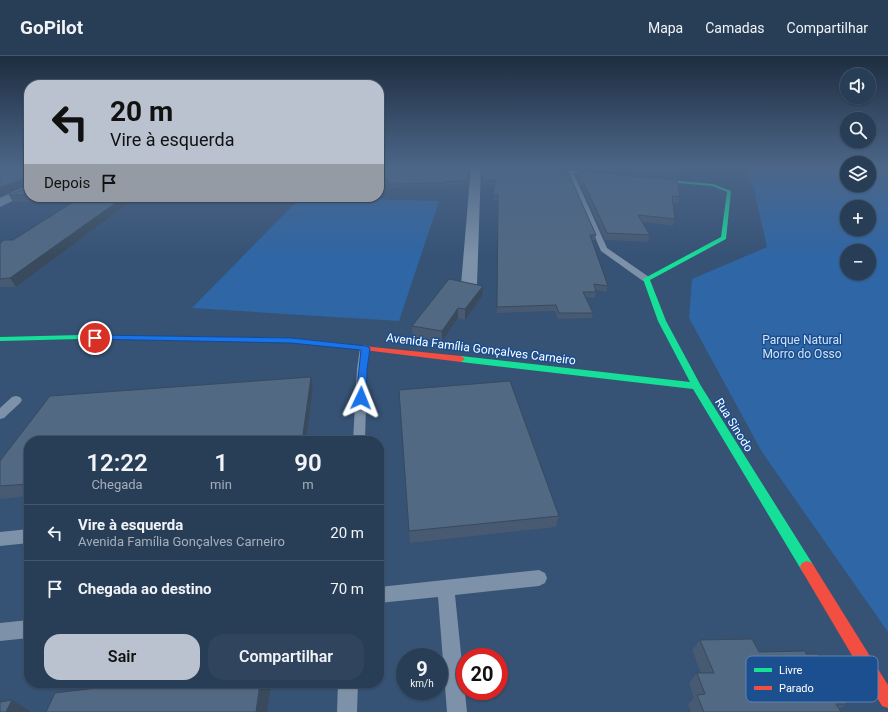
<!DOCTYPE html>
<html lang="pt">
<head>
<meta charset="utf-8">
<style>
  :root { --surface:#283e57; --page:#30455d; --text:#f1f3f6; --muted:#a5aeba; --line:#44576d; --accent:#b9c2ce }
  body { margin:0; font-family:Roboto,sans-serif; background:var(--page); color:var(--text); height:100vh; display:flex; flex-direction:column; font-size:15px; white-space:nowrap }
  * { box-sizing:border-box; margin:0 }
  p { font-size:13px; color:var(--muted) }
  .icon { flex:none; width:22px; height:22px; fill:none; stroke:currentColor; stroke-width:2; stroke-linecap:round; stroke-linejoin:round }
  .map { position:relative; flex:1; overflow:hidden }
  .details { position:absolute; left:24px; top:380px; width:360px; height:252px; display:flex; flex-direction:column; background:var(--surface); border-radius:16px; box-shadow:0 1px 3px #0004,0 0 0 1px var(--line) }
  .details>* { flex:none }
  .top-card { position:absolute; left:24px; top:24px; width:360px; height:122px; border-radius:16px; box-shadow:0 1px 3px #0004,0 0 0 1px var(--line); background:#b9c2ce; color:#111; overflow:hidden }
  .tools { position:absolute; left:840px; top:12px; display:grid; gap:8px }
  .tools a { display:grid; place-items:center; width:36px; height:36px; border-radius:50%; background:var(--surface); box-shadow:0 1px 3px #0004,0 0 0 1px var(--line); font-size:20px }
  .speed { position:absolute; left:396px; top:592px; display:flex; gap:8px; font-size:20px; font-weight:700; text-align:center }
  .speed>* { display:grid; place-content:center; width:52px; height:52px; border-radius:50%; background:var(--surface); box-shadow:0 1px 3px #0004,0 0 0 1px var(--line); line-height:1 }
  .speed small { font-size:10px; font-weight:400 }
  .speed .limit { border:6px solid #d22; background:#fff; color:#111 }
  .pin { position:absolute; display:grid; place-items:center; width:34px; height:34px; color:#fff; margin:-17px; border:2px solid #fff; border-radius:50%; box-shadow:0 1px 4px #0007 }
  .me { position:absolute; width:44px; margin:-22px; rotate:2deg; stroke-linejoin:round; filter:drop-shadow(0 0 3px #0008) }
  .turn { display:flex; align-items:center; gap:14px; height:84px; padding:0 20px; font-size:18px }
  .turn .icon { width:52px; height:52px; stroke-width:2.5 }
  .turn b { display:block; font-size:28px; line-height:34px }
  .then { display:flex; align-items:center; height:38px; padding:0 20px; background:#0003; gap:8px; font-size:15px }
  .eta { display:flex; justify-content:space-evenly; align-items:center; height:68px; text-align:center }
  .eta b { font-size:24px; font-weight:600; line-height:28px }
  .button { display:flex; gap:8px; margin-top:auto; padding:8px 20px }
  .button a { flex:1; height:46px; border-radius:16px; background:var(--accent); color:#111; font-size:16px; font-weight:600; line-height:46px; text-align:center }
  .button a+a { background:var(--page); color:var(--text) }
  ul { padding:0; list-style:none }
  li { display:flex; align-items:center; gap:12px; height:56px; padding:0 20px; border-top:1px solid var(--line) }
  li div { flex:1 }
  li b { display:block; font-size:15px }
  li em { font-style:normal }
  header { display:flex; align-items:center; gap:24px; box-sizing:border-box; height:56px; padding:0 20px; background:var(--surface); border-bottom:1px solid var(--line) }
  header strong { font-size:19px }
  nav { display:flex; gap:22px; margin-inline-start:auto; font-size:14px }
  .map>svg:first-child { display:block }
  .green { fill:#2f66a5; fill-rule:evenodd }
  .lines { fill:none; stroke-linecap:round; stroke-linejoin:round }
  .lane { fill:#7d92a8; fill-rule:evenodd }
  .street { fill:#7d92a8; fill-rule:evenodd }
  .fast { fill:#16e098; fill-rule:evenodd }
  .jam { fill:#f24e42; fill-rule:evenodd }
  .wall { fill:#475a72 }
  .shaded-wall { fill:#394a5c }
  .building { fill:#526984; stroke:#394a5c }
  .route { fill:#1a73e8; stroke:#114b97 }
  .labels { text-anchor:middle; stroke-width:3; stroke-linejoin:round; paint-order:stroke }
  .park-label { font-size:12px; fill:#cfe3fa; stroke:#1b4f8f }
  .street-label { font-size:12px; fill:#fff; stroke:#1b4f8f }
  .key { fill:#1b4f8f; stroke:#5f84b1; stroke-width:1 }
  .key-label { font-size:11px; fill:#fff }
</style>
</head>
<body>
<header>
<strong>GoPilot</strong>
<nav><a>Mapa</a><a>Camadas</a><a>Compartilhar</a></nav>
</header>
<div class="map">
<svg width="888" height="656" viewBox="0 0 888 656">
  <rect width="100%" height="100%" fill="#365274"/>
  <g class="green">
    <path d="M750 110H847V129H869V110H888V576L762 396 689 262 692 223 767 191 753 129 746 117 754 112ZM847 151H869V173H847ZM847 195H869V217H847Z"/>
    <polygon points="301,141 439,145 399,265 192,252"/>
  </g>
  <g class="lines">
    <g class="lane">
      <polygon points="379,110 383,110 379,113"/>
      <polygon points="570,114 573,116 607,192 649,221 649,225 643,225 601,195 567,116"/>
      <polygon points="365,289 370,292 367,313 365,385 353,385 357,313 360,292"/>
      <polygon points="16,340 20,341 22,344 20,347 4,362 0,363 0,352 12,341"/>
      <polygon points="29,473 29,487 0,490 0,476"/>
      <polygon points="539,514 545,517 547,522 545,527 539,530 455,539 467,656 447,656 438,541 379,547 379,531"/>
      <polygon points="29,564 29,582 0,585 0,567"/>
      <polygon points="338,627 358,627 357,656 337,656"/>
    </g>
    <g class="street">
      <polygon points="471,110 481,110 477,229 475,233 469,234 463,233 461,229"/>
      <polygon points="29,129 29,137 0,151 0,142"/>
    </g>
    <g class="fast">
      <polygon points="502,110 513,110 609,119 607,120"/>
      <polygon points="647,122 713,128 731,135 726,183 650,224 666,265 701,330 812,507 814,511 812,515 807,517 802,515 693,333 461,306 457,303 461,300 690,326 658,265 643,223 721,181 727,136 712,130 645,124"/>
      <polygon points="80,279 291,282 356,289 360,291 356,293 291,286 80,283 0,285 0,281"/>
    </g>
    <g class="jam">
      <polygon points="353,289 461,300 465,303 461,306 356,293 353,293 352,291"/>
      <polygon points="807,505 812,507 888,629 888,652 882,650 802,515 800,511 802,507"/>
    </g>
  </g>
  <g class="wall">
    <polygon points="29,110 29,141 137,141 16,231 0,231 0,187 13,184 73,146 13,146 9,139 26,132"/>
    <polygon points="380,110 470,110 468,129 444,130 444,131 387,132 387,129 379,129 379,119"/>
    <polygon points="482,110 596,179 595,184 592,184 608,230 606,236 596,234 596,236 595,242 585,241 593,257 592,262 558,263 555,255 497,257 497,144 493,144 494,129 482,129"/>
    <polygon points="545,110 566,110 565,111"/>
    <polygon points="577,110 675,110 676,117 675,121 578,112"/>
    <polygon points="578,115 680,141 678,147 673,147 675,163 673,170 643,166 650,179 648,186 605,184 577,121"/>
    <polygon points="482,240 465,264 458,262 442,285 413,281 412,270"/>
    <polygon points="311,321 313,332 306,385 29,385 29,440 0,443 0,405 50,340"/>
    <polygon points="399,334 559,460 556,471 410,487"/>
    <polygon points="700,584 759,596 806,598 847,648 839,653 841,656 691,656 688,648 694,642 689,627 697,617 701,617 692,594"/>
  </g>
  <g class="shaded-wall">
    <polygon points="26,121 29,128 0,140 0,132"/>
    <polygon points="124,141 137,141 16,231 10,222"/>
    <polygon points="483,230 482,240 465,264 465,253"/>
    <polygon points="458,252 458,262 442,285 442,275"/>
    <polygon points="311,321 313,332 306,385 302,385"/>
    <polygon points="260,627 271,627 267,656 256,656"/>
    <polygon points="12,644 30,655 30,656 6,656"/>
  </g>
  <g class="building">
    <polygon points="0,110 29,110 29,139 9,139 26,132 26,121 0,132"/>
    <polygon points="380,110 469,110 468,125 443,126 444,127 387,128 388,124 379,124 379,119"/>
    <polygon points="482,110 504,110 568,116 596,179 590,179 608,230 594,228 596,236 583,236 593,257 559,257 556,249 497,251 498,139 493,139 495,124 482,125"/>
    <polygon points="590,110 675,110 676,117"/>
    <polygon points="578,115 677,124 680,141 672,140 675,163 638,159 650,179 607,177"/>
    <polygon points="81,141 124,141 10,222 0,223 0,187 4,184 13,184"/>
    <polygon points="449,223 483,230 465,253 458,252 442,275 412,270"/>
    <polygon points="311,321 302,385 29,385 29,428 0,430 0,405 50,340"/>
    <polygon points="510,325 559,460 409,475 399,334"/>
    <polygon points="752,583 759,596 805,595 806,598 818,598 847,648 836,648 841,656 704,656 697,639 705,638 697,617 714,617 700,584"/>
    <polygon points="139,627 260,627 256,656 46,656 55,637"/>
    <polygon points="12,644 6,656 0,656 0,646"/>
  </g>
  <linearGradient id="sky" x2="0" y2="1"><stop stop-color="#1e2d40"/><stop offset="0.55" stop-color="#4c6688"/><stop offset="1" stop-color="#4c6688" stop-opacity="0"/></linearGradient>
  <rect width="888" height="201" fill="url(#sky)"/>
  <polygon class="route" points="95,279 291,282 366,290 370,292 367,313 366,342 361,345 356,342 361,294 291,287 92,283 91,282"/>
  <g class="labels">
    <g class="park-label">
      <text x="802" y="288">Parque Natural<tspan x="802" dy="14">Morro do Osso</tspan></text>
    </g>
    <g class="street-label">
      <text transform="translate(481 293) rotate(7)" y="4">Avenida Família Gonçalves Carneiro</text>
      <text transform="translate(734 369) rotate(58)" y="4">Rua Sinodo</text>
    </g>
  </g>
  <rect x="746" y="600" width="132" height="46" rx="6" class="key"/>
  <rect x="754" y="612" width="18" height="4" fill="#16e098"/>
  <rect x="754" y="630" width="18" height="4" fill="#f24e42"/>
  <g class="key-label">
    <text x="779" y="618">Livre</text>
    <text x="779" y="636">Parado</text>
  </g>
</svg>
<div class="tools">
<a><svg class="icon" aria-label="sound" viewBox="0 0 24 24"><path d="M4 9h4l5-4v14l-5-4H4zM17 9q2 3 0 6"/></svg></a>
<a><svg class="icon" aria-label="search" viewBox="0 0 24 24"><circle cx="10" cy="10" r="6"/><path d="M15 15l6 6"/></svg></a>
<a><svg class="icon" aria-label="layers" viewBox="0 0 24 24"><path d="M12 4l9 5-9 5-9-5zM3 14l9 5 9-5"/></svg></a>
<a>+</a>
<a>−</a>
</div>
<div class="speed"><div>9<small>km/h</small></div><div class="limit">20</div></div>
<div class="pin" style="left:95px;top:282px;background:#d93025"><svg class="icon" aria-label="arrive" viewBox="0 0 24 24"><path d="M6 21V4h12l-3 4 3 4H6"/></svg></div>
<svg class="me" style="left:361px;top:342px" viewBox="-20 -20 40 40"><path d="M0-17L14 15 0 8-14 15z" fill="#1a73e8" stroke="#fff" stroke-width="4"/></svg>
<div class="top-card">
<div class="turn"><svg class="icon" aria-label="left" viewBox="0 0 24 24"><path d="M17 20v-9H6M10 6l-5 5 5 5"/></svg><div><b>20 m</b>Vire à esquerda</div></div>
<div class="then">Depois<svg class="icon" aria-label="arrive" viewBox="0 0 24 24"><path d="M6 21V4h12l-3 4 3 4H6"/></svg></div>
</div>
<section class="details">
<div class="eta">
<div><b>12:22</b><p>Chegada</p></div>
<div><b>1</b><p>min</p></div>
<div><b>90</b><p>m</p></div>
</div>
<ul>
<li><svg class="icon" aria-label="left" viewBox="0 0 24 24"><path d="M17 20v-9H6M10 6l-5 5 5 5"/></svg><div><b>Vire à esquerda</b><p>Avenida Família Gonçalves Carneiro</p></div><em>20 m</em></li>
<li><svg class="icon" aria-label="arrive" viewBox="0 0 24 24"><path d="M6 21V4h12l-3 4 3 4H6"/></svg><div><b>Chegada ao destino</b></div><em>70 m</em></li>
</ul>
<div class="button"><a>Sair</a><a>Compartilhar</a></div>
</section>
</div>
</body>
</html>
